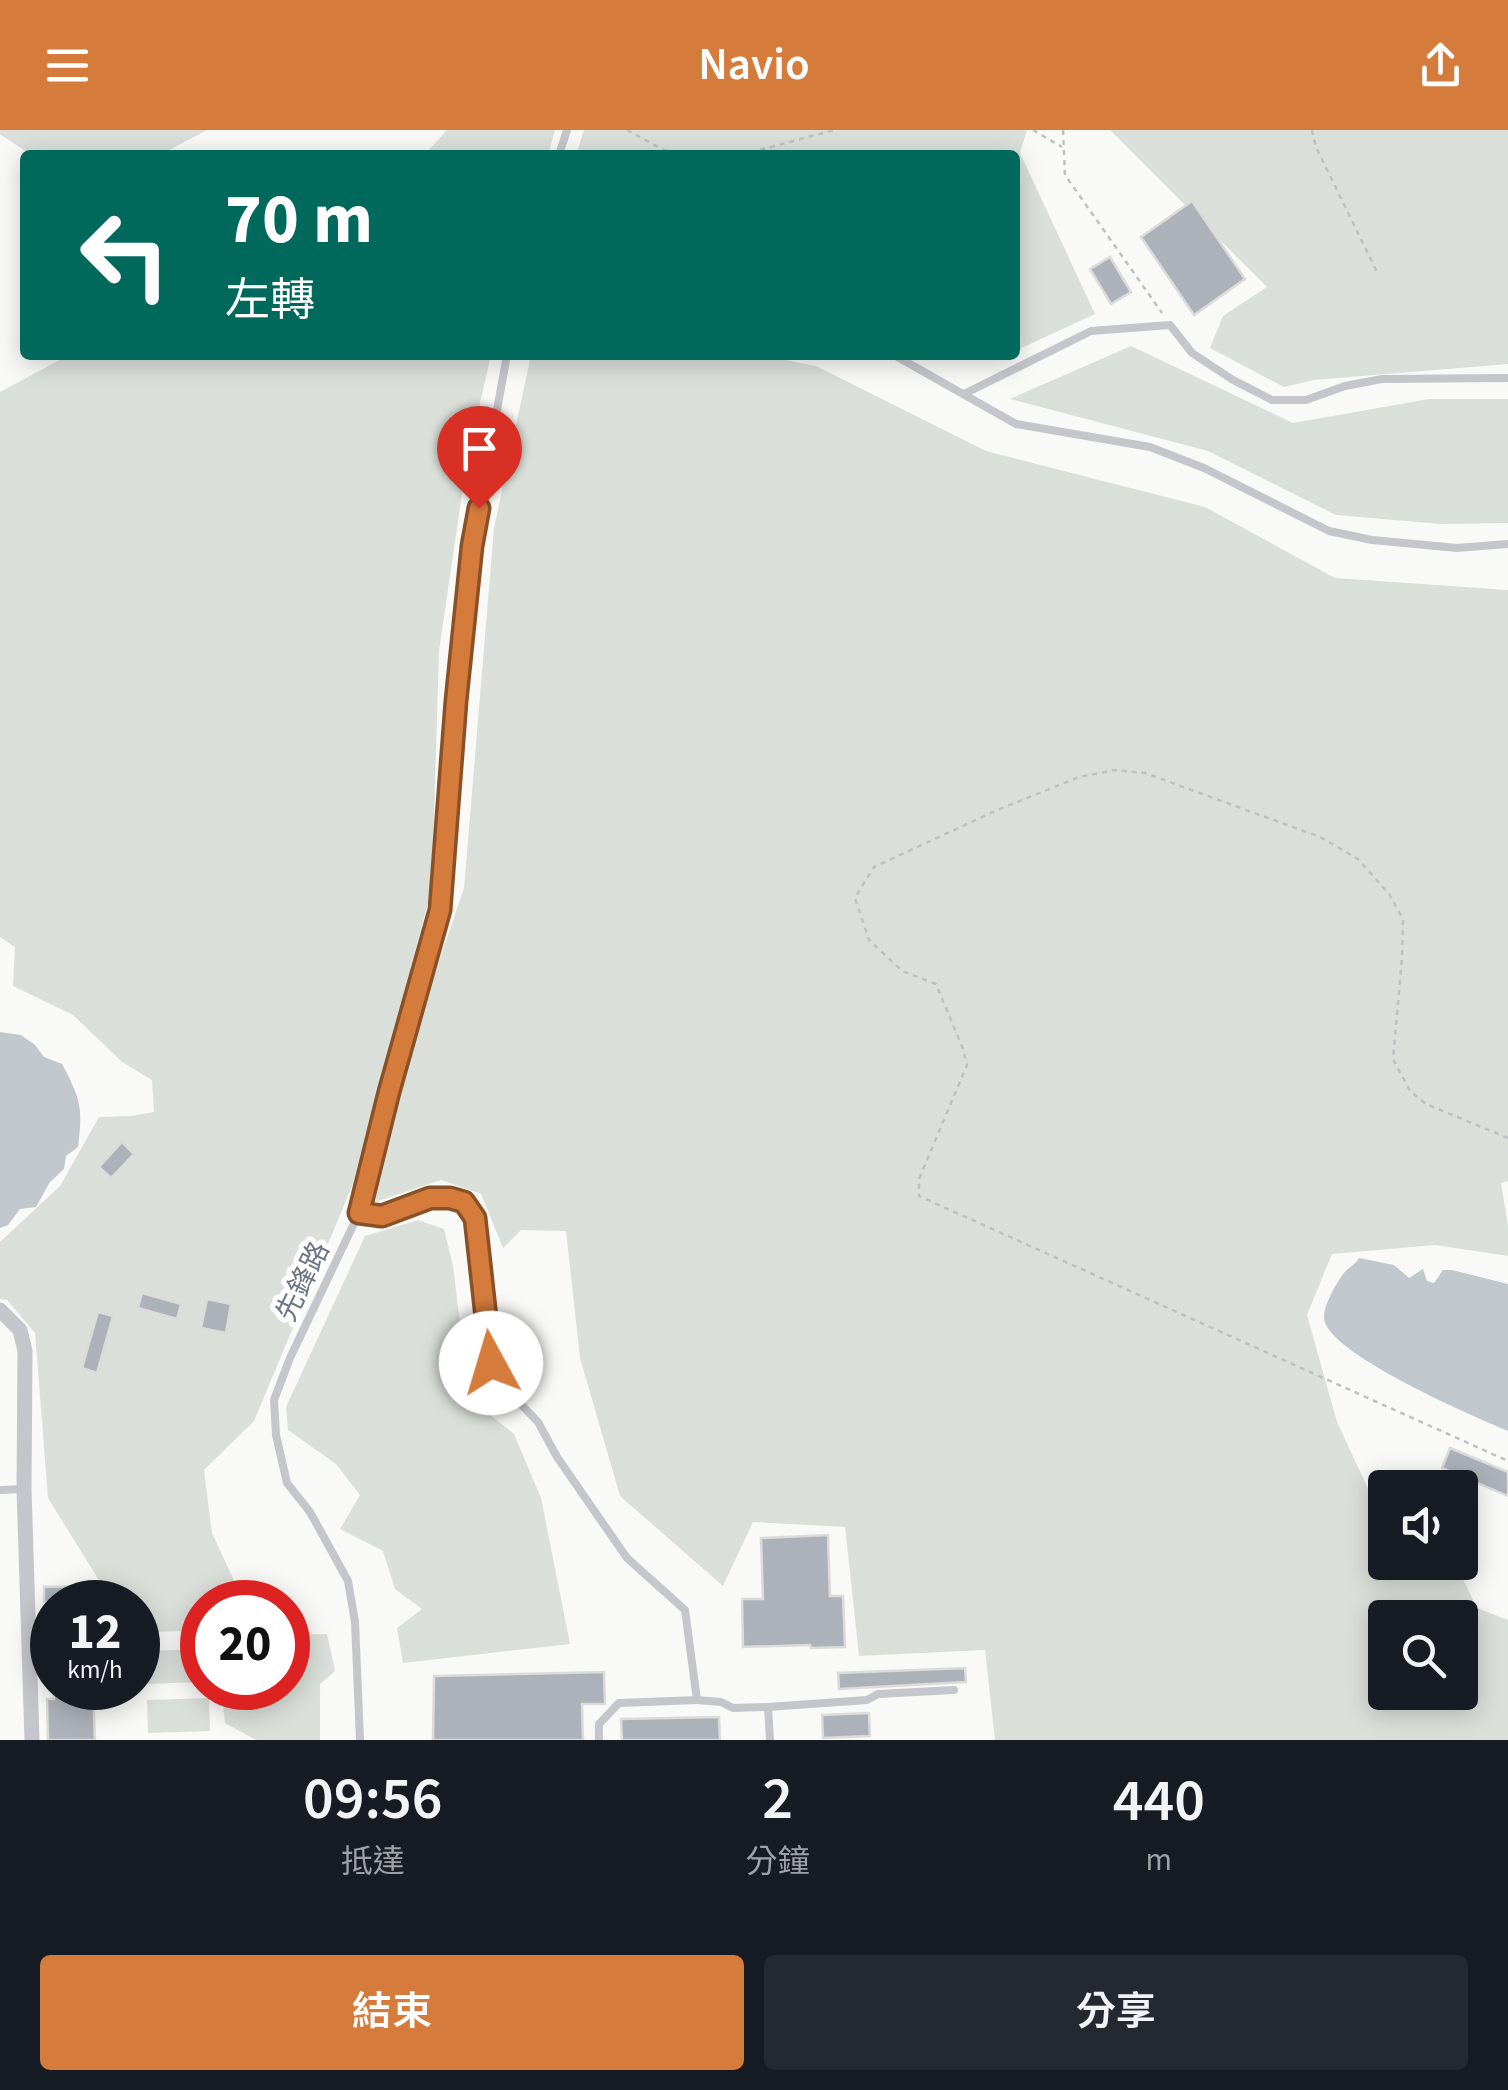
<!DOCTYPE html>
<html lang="zh-TW">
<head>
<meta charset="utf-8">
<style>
  :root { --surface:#171b24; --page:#242831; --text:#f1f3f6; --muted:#9ea1a6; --accent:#d57c3c }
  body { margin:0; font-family:"Source Sans 3","Noto Sans TC",sans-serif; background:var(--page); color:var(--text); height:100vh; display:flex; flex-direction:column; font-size:38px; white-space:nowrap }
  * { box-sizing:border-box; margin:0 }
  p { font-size:32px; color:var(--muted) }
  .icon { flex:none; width:55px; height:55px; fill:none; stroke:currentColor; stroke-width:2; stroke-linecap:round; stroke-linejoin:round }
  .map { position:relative; height:1610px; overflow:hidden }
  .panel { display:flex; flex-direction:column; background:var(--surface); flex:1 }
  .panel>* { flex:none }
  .hud { position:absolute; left:20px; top:20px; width:1000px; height:210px; border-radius:10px; box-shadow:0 5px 25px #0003; background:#00695c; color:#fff; overflow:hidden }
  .buttons { position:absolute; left:1368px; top:1340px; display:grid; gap:20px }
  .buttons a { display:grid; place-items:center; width:110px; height:110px; border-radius:10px; background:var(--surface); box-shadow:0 5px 25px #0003; font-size:50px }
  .speed { position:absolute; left:30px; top:1450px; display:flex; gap:20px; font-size:50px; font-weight:700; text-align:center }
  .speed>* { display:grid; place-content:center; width:130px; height:130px; border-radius:50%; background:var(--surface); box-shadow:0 5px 25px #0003; line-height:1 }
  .speed small { font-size:25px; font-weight:400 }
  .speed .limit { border:15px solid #d22; background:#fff; color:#111 }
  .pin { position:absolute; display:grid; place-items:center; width:85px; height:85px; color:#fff; margin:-102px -42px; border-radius:50% 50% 50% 0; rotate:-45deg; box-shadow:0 0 10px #0007 }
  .pin .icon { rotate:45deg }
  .me { position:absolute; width:110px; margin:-55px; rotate:354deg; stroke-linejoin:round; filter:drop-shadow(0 0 8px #0008) }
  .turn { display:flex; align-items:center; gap:35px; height:210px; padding:0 40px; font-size:45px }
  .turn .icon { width:130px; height:130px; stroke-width:2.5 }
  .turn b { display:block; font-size:70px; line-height:85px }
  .eta { display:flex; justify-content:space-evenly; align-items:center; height:170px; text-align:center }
  .eta b { font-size:60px; font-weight:600; line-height:70px }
  .primary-button { display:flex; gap:20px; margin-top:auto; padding:20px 40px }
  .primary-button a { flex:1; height:115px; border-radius:10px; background:var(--accent); color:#fff; font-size:40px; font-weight:600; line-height:115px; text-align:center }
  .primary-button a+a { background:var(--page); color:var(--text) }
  header { display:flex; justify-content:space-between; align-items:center; height:130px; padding:0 40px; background:var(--accent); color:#fff; font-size:45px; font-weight:600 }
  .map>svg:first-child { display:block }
  .green { fill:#dae0d9; fill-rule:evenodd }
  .water { fill:#c0c7cd }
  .building { fill:#adb2ba; stroke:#dbdbda; stroke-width:2.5 }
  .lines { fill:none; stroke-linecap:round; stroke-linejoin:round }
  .path { stroke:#bec0c3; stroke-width:2.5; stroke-dasharray:5 5; stroke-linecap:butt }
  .lane { stroke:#c4c6cb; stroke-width:8 }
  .street { stroke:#c4c6cb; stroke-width:15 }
  .route-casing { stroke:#8a5127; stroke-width:25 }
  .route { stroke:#d57c3c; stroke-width:18 }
  .labels { text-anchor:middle; stroke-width:10; stroke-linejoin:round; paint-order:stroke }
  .street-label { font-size:28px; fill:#6b7586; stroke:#fff }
</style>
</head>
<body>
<header><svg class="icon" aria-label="menu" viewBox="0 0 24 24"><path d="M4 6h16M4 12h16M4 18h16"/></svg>Navio<svg class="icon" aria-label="share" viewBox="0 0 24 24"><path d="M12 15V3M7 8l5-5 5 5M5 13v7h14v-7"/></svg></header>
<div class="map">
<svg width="1508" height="1610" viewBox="0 0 1508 1610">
  <rect width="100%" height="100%" fill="#f9f9f8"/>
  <g class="green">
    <polygon points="0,0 207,0 160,25 31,25 0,4"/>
    <polygon points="447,0 555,0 548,25 424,25"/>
    <polygon points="584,0 1027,0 1020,23 1095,184 1015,221 1015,25 576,25"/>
    <polygon points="1110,0 1508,0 1508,234 1314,250 1284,257 1210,218 1223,186 1267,157"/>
    <polygon points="1131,216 1293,293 1429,269 1508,269 1508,393 1441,394 1336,385 1208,321 1010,269"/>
    <polygon points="69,225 491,225 467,330 439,521 432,758 353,1054 254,1291 204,1340 212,1403 244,1472 202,1472 202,1500 138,1503 138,1472 107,1472 100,1452 48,1368 35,1203 7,1170 0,1169 0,1112 60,1056 99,987 131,986 154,982 152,950 122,932 73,885 13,856 15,817 0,807 0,262"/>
    <path d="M531 225H759L816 236 986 321 1205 377 1335 448 1508 460V1051L1501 1053 1508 1096V1126L1435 1115 1332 1124 1307 1185 1337 1292 1370 1363 1385 1371V1432L1455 1433 1477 1478 1508 1490V1610H995L985 1520 859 1526 845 1397 753 1392 723 1456 620 1366 580 1228 566 1101 521 1100 503 1118 481 1064 441 1050 375 1072 420 888 464 758 494 398ZM1385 1488H1460V1562H1385Z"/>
    <polygon points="418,1090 444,1099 453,1136 469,1268 514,1304 541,1368 570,1514 403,1533 397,1498 422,1479 395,1459 383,1421 340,1399 360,1365 336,1334 288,1300 286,1277 365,1106"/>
    <polygon points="327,1504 335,1541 320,1554 320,1610 256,1610 225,1593 221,1558 288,1558 288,1505"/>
    <polygon points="202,1519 202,1552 147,1554 145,1521"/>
    <polygon points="209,1568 210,1601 148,1603 147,1570"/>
  </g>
  <g class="water">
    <path d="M0 902 21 905 35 915 44 927 62 934C81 969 83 979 78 1017L66 1026 64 1039 50 1052 36 1077 20 1079 8 1095 0 1098Z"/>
    <path d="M1359 1128 1394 1135 1409 1148 1423 1139 1427 1151 1434 1153 1443 1140H1452L1508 1154V1301C1477 1288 1320 1221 1324 1186 1325 1173 1336 1154 1343 1144 1349 1137 1354 1136 1359 1128Z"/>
  </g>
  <g class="building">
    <polygon points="1192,71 1245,149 1194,185 1141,107"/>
    <polygon points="1110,127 1131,162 1111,174 1090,139"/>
    <polygon points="122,1012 134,1024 111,1048 99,1037"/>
    <polygon points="142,1163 181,1174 177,1189 138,1178"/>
    <polygon points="207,1169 231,1174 226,1203 201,1198"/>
    <polygon points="98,1182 113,1186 97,1243 82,1238"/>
    <polygon points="1450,1318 1508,1342 1508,1366 1442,1338"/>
    <polygon points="828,1405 830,1466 843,1466 845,1517 811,1518 810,1515 743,1517 742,1469 763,1469 761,1408"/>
    <polygon points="90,1456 91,1472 44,1472 44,1457"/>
    <polygon points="965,1538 966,1552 839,1559 838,1543"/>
    <polygon points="604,1542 605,1574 582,1574 583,1610 433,1610 434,1546"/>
    <polygon points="53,1558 93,1558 95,1610 48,1610 47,1569 54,1569"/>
    <polygon points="869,1583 870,1606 823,1608 822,1585"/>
    <polygon points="719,1587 720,1610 622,1610 621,1589"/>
  </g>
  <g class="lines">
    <g class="path">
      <polyline points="627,0 673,25"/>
      <polyline points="1033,0 1062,17"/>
      <polyline points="1063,0 1065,45 1162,183"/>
      <polyline points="1312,0 1316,17 1377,142"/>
      <polyline points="741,25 834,0"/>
      <polyline points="1508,1008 1426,974 1410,961 1393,929 1402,828 1403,789 1389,764 1358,729 1320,707 1145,643 1115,640 1079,647 995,681 874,737 855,768 869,810 902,841 936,854 963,919 967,935 919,1049 919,1066 1508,1331"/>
    </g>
    <g class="lane">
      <polyline points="559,25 567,0"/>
      <polyline points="894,225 1016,294 1150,317 1204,338 1329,401 1372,410 1457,418 1508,414"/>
      <polyline points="964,264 1091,201 1170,195 1192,223 1233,250 1272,270 1306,270 1345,256 1382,249 1508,248"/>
      <polyline points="359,1083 382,1087 430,1068 451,1068 464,1072 475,1088 491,1233 497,1250 538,1292 557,1327 627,1428 685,1480 697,1570 619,1573 599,1594 599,1610"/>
      <polyline points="0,1360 24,1359"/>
      <polyline points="697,1570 721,1572 733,1578 768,1577 770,1610"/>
      <polyline points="768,1577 867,1570 878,1564 954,1560"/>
      <polyline points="360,1610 355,1492 348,1451 310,1382 287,1353 276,1305 274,1270 290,1228 359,1083 389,962 440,780 456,571 472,417 507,225"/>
    </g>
    <polyline class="street" points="0,1180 20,1200 25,1221 24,1359 32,1610"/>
  </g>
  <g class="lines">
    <defs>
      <polyline id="route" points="479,378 472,416 456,571 440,780 389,962 359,1083 382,1086 430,1068 450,1068 464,1072 475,1088 491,1233"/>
    </defs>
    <use href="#route" class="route-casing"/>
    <use href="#route" class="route"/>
  </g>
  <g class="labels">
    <g class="street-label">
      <text transform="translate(302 1151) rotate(-64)" y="10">先鋒路</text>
    </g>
  </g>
</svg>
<div class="buttons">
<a><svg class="icon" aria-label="sound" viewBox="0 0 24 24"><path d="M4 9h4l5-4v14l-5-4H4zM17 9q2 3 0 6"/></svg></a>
<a><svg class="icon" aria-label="search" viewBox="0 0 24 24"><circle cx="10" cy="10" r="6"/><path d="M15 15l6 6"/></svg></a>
</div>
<div class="speed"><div>12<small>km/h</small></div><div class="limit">20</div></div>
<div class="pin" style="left:479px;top:378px;background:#d93025"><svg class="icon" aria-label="arrive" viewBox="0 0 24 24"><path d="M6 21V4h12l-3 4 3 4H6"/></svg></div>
<svg class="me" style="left:491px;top:1233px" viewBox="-20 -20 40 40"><circle r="19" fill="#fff"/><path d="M0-13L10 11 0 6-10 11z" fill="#d57c3c"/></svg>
<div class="hud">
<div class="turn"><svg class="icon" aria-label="left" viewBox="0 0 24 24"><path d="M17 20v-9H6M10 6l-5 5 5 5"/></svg><div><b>70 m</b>左轉</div></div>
</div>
</div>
<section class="panel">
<div class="eta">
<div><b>09:56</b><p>抵達</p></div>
<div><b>2</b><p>分鐘</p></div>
<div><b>440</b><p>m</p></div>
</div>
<div class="primary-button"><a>結束</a><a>分享</a></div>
</section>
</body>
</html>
